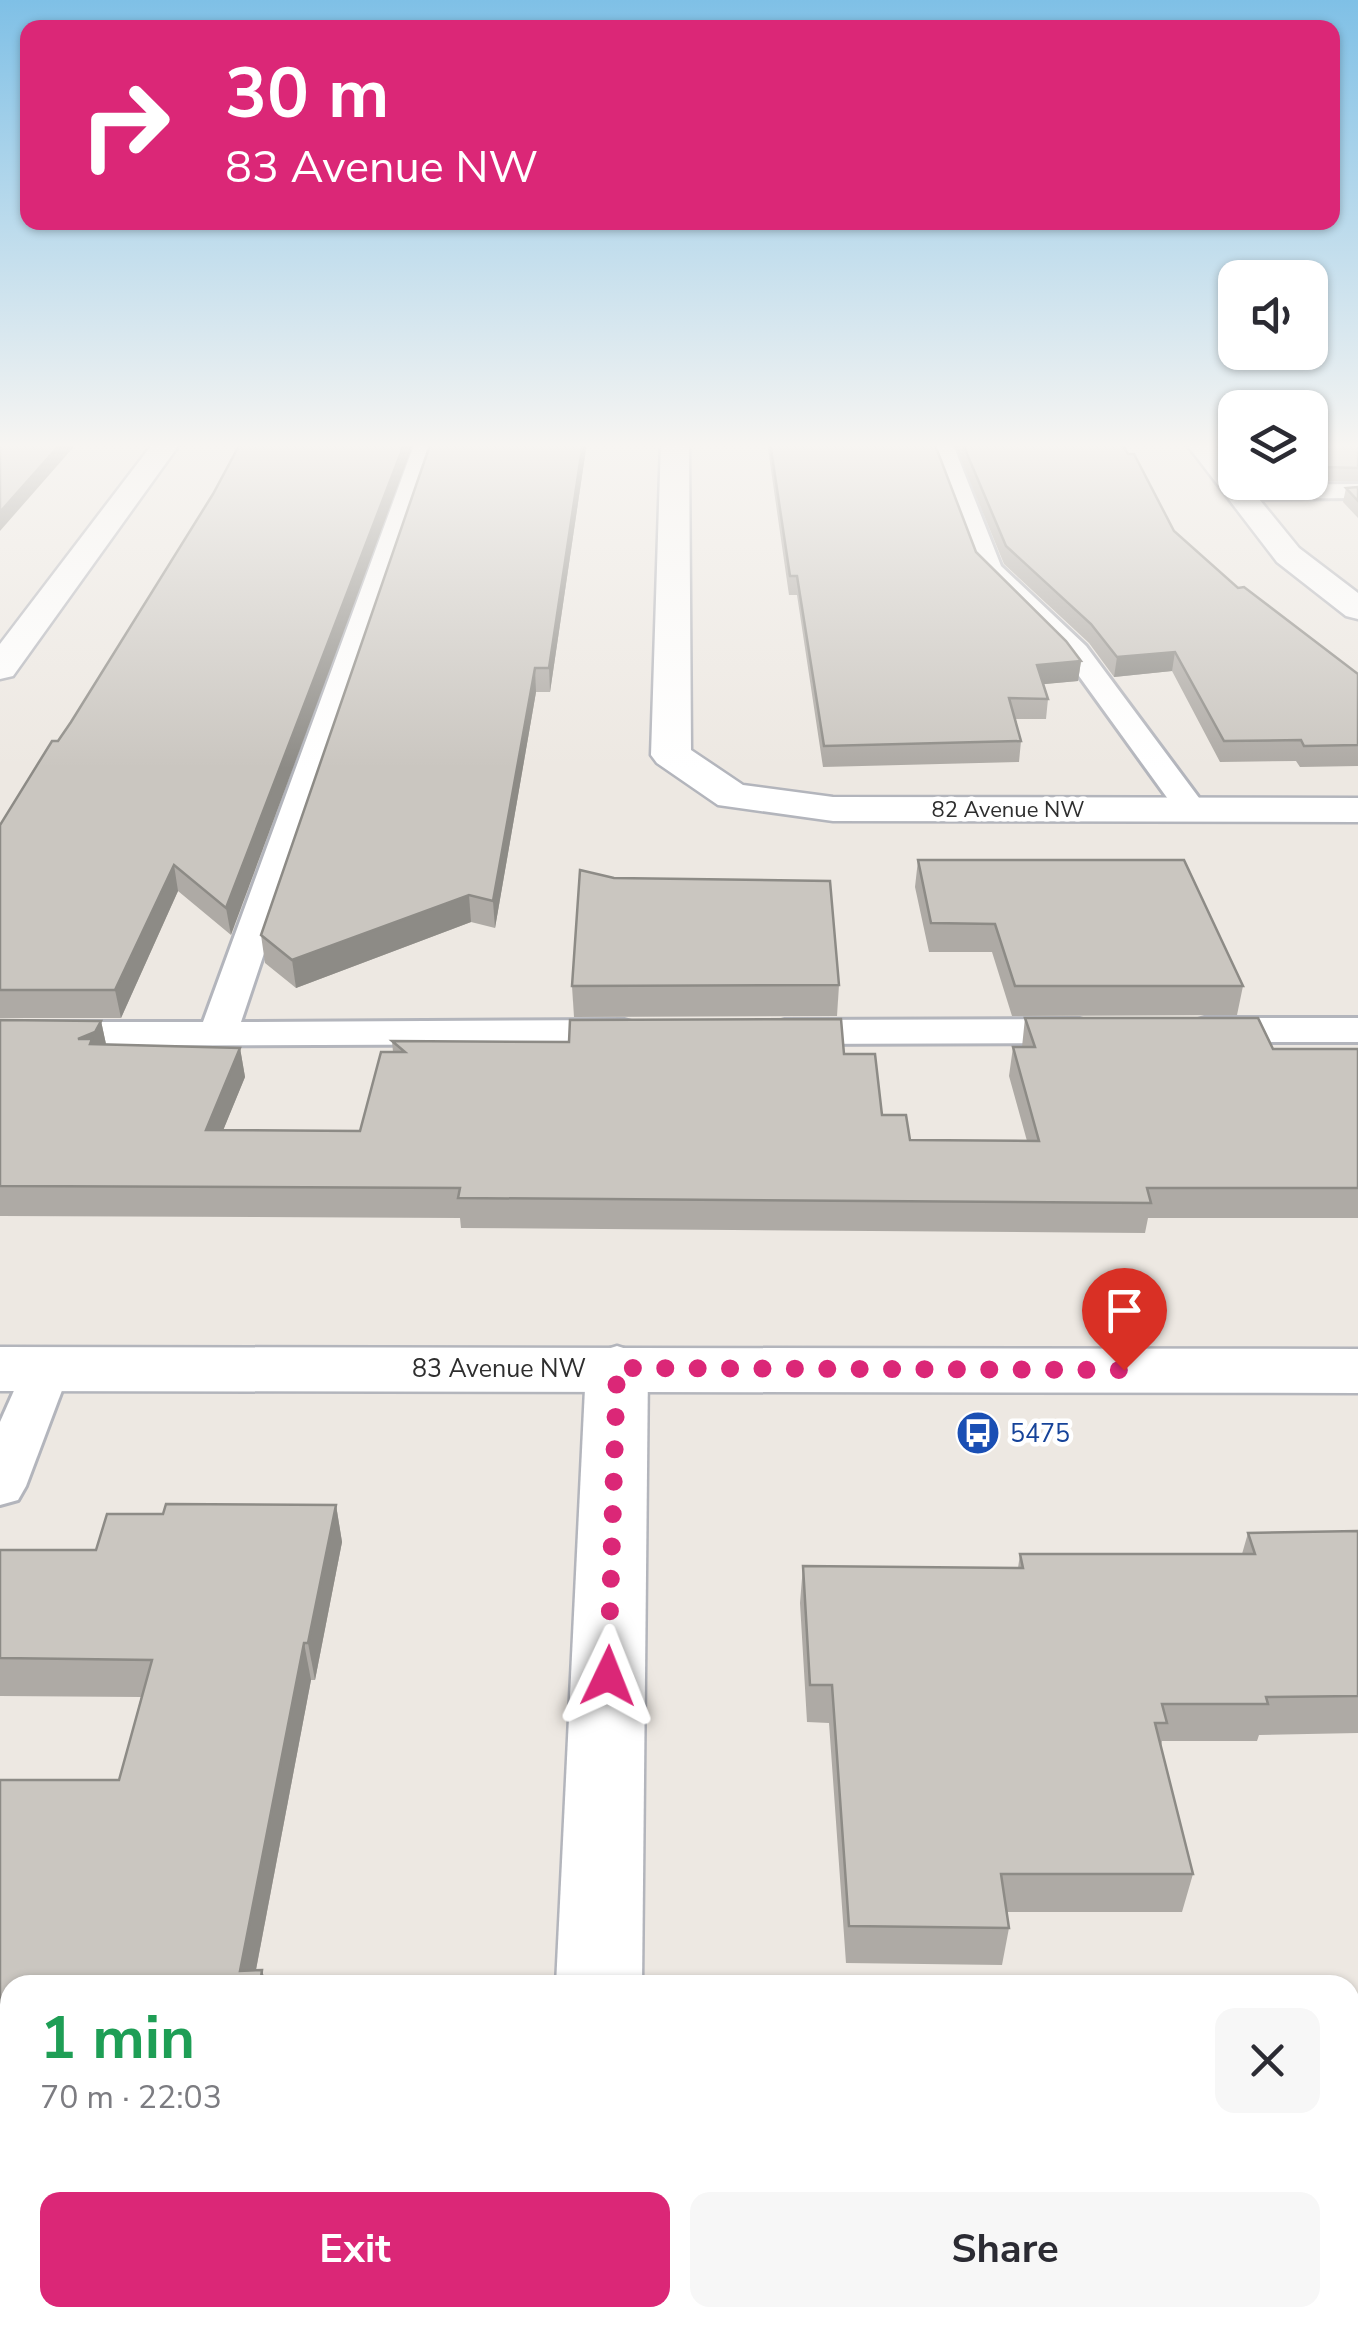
<!DOCTYPE html>
<html lang="en">
<head>
<meta charset="utf-8">
<style>
  :root { --surface:#fff; --page:#f7f7f7; --text:#2b2b33; --muted:#7c7c81; --accent:#db2777 }
  body { margin:0; font-family:"Nunito Sans",sans-serif; background:var(--page); color:var(--text); height:100vh; display:flex; flex-direction:column; font-size:38px; white-space:nowrap }
  * { box-sizing:border-box; margin:0 }
  p { font-size:32px; color:var(--muted) }
  .icon { flex:none; width:55px; height:55px; fill:none; stroke:currentColor; stroke-width:2; stroke-linecap:round; stroke-linejoin:round }
  .map { position:relative; flex:1; overflow:hidden }
  .drawer { position:absolute; left:0px; top:1975px; width:1360px; height:352px; display:flex; flex-direction:column; background:var(--surface); border-radius:30px 30px 0 0; box-shadow:0 2px 8px #0004 }
  .drawer>* { flex:none }
  .banner { position:absolute; left:20px; top:20px; width:1320px; height:210px; border-radius:20px; box-shadow:0 2px 8px #0004; background:#db2777; color:#fff; overflow:hidden }
  .tools { position:absolute; left:1218px; top:260px; display:grid; gap:20px }
  .tools a { display:grid; place-items:center; width:110px; height:110px; border-radius:20px; background:var(--surface); box-shadow:0 2px 8px #0004; font-size:50px }
  .pin { position:absolute; display:grid; place-items:center; width:85px; height:85px; color:#fff; margin:-102px -42px; border-radius:50% 50% 50% 0; rotate:-45deg; box-shadow:0 0 10px #0007 }
  .pin .icon { rotate:45deg }
  .me { position:absolute; width:110px; margin:-55px; rotate:2deg; stroke-linejoin:round; filter:drop-shadow(0 0 8px #0008) }
  .turn { display:flex; align-items:center; gap:35px; height:210px; padding:0 40px; font-size:45px }
  .turn .icon { width:130px; height:130px; stroke-width:2.5 }
  .turn b { display:block; font-size:70px; line-height:85px }
  .round { display:grid; place-items:center; flex:none; width:105px; height:105px; border-radius:20px; background:var(--page) }
  .overview { display:flex; align-items:center; justify-content:space-between; height:170px; padding:0 40px }
  h1 { font-size:60px; font-weight:700; line-height:75px; color:#1e9e55 }
  .button { display:flex; gap:20px; margin-top:auto; padding:20px 40px }
  .button a { flex:1; height:115px; border-radius:20px; background:var(--accent); color:#fff; font-size:40px; font-weight:700; line-height:115px; text-align:center }
  .button a+a { background:var(--page); color:var(--text) }
  .map>svg:first-child { display:block }
  .lines { fill:none; stroke-linecap:round; stroke-linejoin:round }
  .service-casing { stroke:#b3b5bc; stroke-width:6 }
  .minor-casing { stroke:#b3b5bc; stroke-width:5 }
  .tertiary-casing { stroke:#b3b5bc; stroke-width:5 }
  .service { fill:#fff; fill-rule:evenodd }
  .minor { fill:#fff; fill-rule:evenodd }
  .tertiary { fill:#fff; fill-rule:evenodd }
  .wall { fill:#aeaaa5 }
  .shaded-wall { fill:#8d8b86 }
  .building { fill:#cac6c0; stroke:#8d8b86; stroke-width:2.5 }
  .route { stroke:#db2777; stroke-width:18; stroke-dasharray:0 32.4 }
  .labels { text-anchor:middle; stroke-width:9; stroke-linejoin:round; paint-order:stroke }
  .far-street-label { font-size:22px; fill:#2e2e2e; stroke:#fff }
  .street-label { font-size:25px; fill:#2e2e2e; stroke:#fff }
  .transit-label { font-size:25px; fill:#164399; stroke:#fff; text-anchor:start }
</style>
</head>
<body>
<div class="map">
<svg width="1358" height="2327" viewBox="0 0 1358 2327">
  <rect width="100%" height="100%" fill="#ede8e2"/>
  <g class="lines">
    <defs>
      <g id="service">
        <polygon points="415,442 435,442 241,1022 624,1020 638,1024 643,1032 638,1040 624,1044 0,1046 0,1022 203,1022"/>
        <polygon points="931,442 952,442 1001,566 1086,646 1208,810 1203,817 1181,817 1066,658 978,569"/>
        <polygon points="1358,484 1358,498 1238,499 1227,492 1238,485"/>
        <polygon points="1205,1018 1358,1018 1358,1042 1205,1042 1191,1038 1186,1030 1191,1022"/>
        <polygon points="1079,1019 1093,1023 1098,1031 1093,1039 1079,1043 785,1044 771,1040 766,1032 771,1024 785,1020"/>
        <polygon points="46,1352 63,1357 70,1369 26,1486 18,1500 0,1505 0,1422 29,1357"/>
        <rect x="1350" y="2008" width="8" height="66"/>
      </g>
      <g id="minor">
        <polygon points="154,442 181,442 13,676 0,679 0,644"/>
        <polygon points="661,442 689,442 691,750 743,785 833,797 1358,798 1358,822 833,821 718,805 657,763 651,755"/>
        <polygon points="1185,442 1212,442 1235,470 1235,482 1245,482 1299,548 1358,593 1358,619 1346,616 1277,562"/>
        <polygon points="617,1346 639,1353 648,1368 642,1985 556,1985 586,1368 595,1353"/>
        <rect x="539" y="2318" width="100" height="9"/>
      </g>
      <polygon id="tertiary" points="0,1347 1358,1349 1358,1393 0,1391"/>
    </defs>
    <use href="#service" class="service-casing"/>
    <use href="#minor" class="minor-casing"/>
    <use href="#tertiary" class="tertiary-casing"/>
    <use href="#service" class="service"/>
    <use href="#minor" class="minor"/>
    <use href="#tertiary" class="tertiary"/>
  </g>
  <g class="wall">
    <polygon points="431,442 587,442 550,692 536,692 495,928 471,922 296,988 265,963 261,935"/>
    <polygon points="767,442 934,442 976,552 1081,661 1078,681 1043,684 1048,699 1046,719 1015,719 1021,741 1019,762 823,767 797,595 789,595"/>
    <polygon points="954,442 1121,442 1174,531 1238,588 1358,674 1358,766 1300,767 1296,761 1220,762 1172,671 1114,677 1089,643 1004,564"/>
    <polygon points="1310,442 1358,442 1358,481 1324,481 1310,465"/>
    <polygon points="1358,487 1358,518 1343,502 1346,488"/>
    <polygon points="213,494 231,935 178,891 121,1018 0,1018 0,825 71,722"/>
    <polygon points="918,860 1243,986 1237,1015 1012,1016 992,952 929,952 915,887"/>
    <polygon points="614,878 839,985 837,1016 574,1017 572,986"/>
    <polygon points="1025,1018 1273,1049 1358,1049 1358,1218 1148,1218 1145,1233 461,1228 460,1218 0,1216 0,1020 101,1021 106,1044 240,1048 245,1077 223,1130 360,1131 393,1052 392,1041 844,1054 882,1115 910,1140 1027,1141 1009,1076 1013,1047 1022,1047"/>
    <polygon points="336,1505 342,1542 315,1680 311,1680 256,1970 262,1970 266,1985 10,1985 10,2087 0,2088 0,1780 119,1780 141,1697 0,1696 0,1550 96,1550 163,1514"/>
    <polygon points="1358,1531 1358,1733 1259,1735 1257,1741 1162,1741 1161,1747 1193,1874 1182,1912 1006,1912 1009,1928 1002,1965 846,1963 829,1723 807,1722 800,1603 803,1566 1018,1568 1020,1554 1242,1554 1248,1533"/>
    <polygon points="846,2318 1335,2318 1338,2327 847,2327"/>
  </g>
  <g class="shaded-wall">
    <polygon points="62,442 78,442 0,531 0,512"/>
    <polygon points="405,442 414,442 231,935 226,908"/>
    <polygon points="583,442 587,442 550,692 549,668"/>
    <polygon points="1175,652 1172,671 1114,677 1117,657"/>
    <polygon points="1081,661 1078,681 1035,685 1037,665"/>
    <polygon points="535,668 536,692 495,928 493,901"/>
    <polygon points="174,865 178,891 121,1018 115,990"/>
    <polygon points="469,895 471,922 296,988 292,960"/>
    <polygon points="101,1021 107,1049 78,1039"/>
    <polygon points="240,1048 245,1077 211,1160 206,1130"/>
    <polygon points="336,1505 342,1542 315,1680 308,1643"/>
    <polygon points="304,1643 311,1680 253,1985 240,1971"/>
    <polygon points="262,1970 266,1985 260,1985"/>
    <polygon points="197,2318 215,2318 214,2327 196,2327"/>
  </g>
  <g class="building">
    <polygon points="0,442 62,442 0,512"/>
    <polygon points="241,442 405,442 226,908 174,865 115,990 0,990 0,825 52,741 58,741 71,722 213,494"/>
    <polygon points="431,442 583,442 549,668 535,668 493,901 469,895 292,960 261,935"/>
    <polygon points="770,442 934,442 976,552 1066,641 1081,661 1037,665 1048,699 1009,698 1021,741 824,746 797,576 790,576"/>
    <polygon points="962,442 1121,442 1128,454 1134,454 1174,531 1238,588 1244,587 1358,674 1358,745 1304,746 1301,740 1224,741 1175,652 1117,657 1091,624 1006,546"/>
    <polygon points="1310,442 1358,442 1358,468 1326,467 1310,449"/>
    <polygon points="1358,487 1358,501 1346,488"/>
    <polygon points="918,860 1184,860 1243,986 1015,986 995,924 931,923"/>
    <polygon points="580,870 614,878 830,881 839,985 572,986"/>
    <polygon points="1025,1018 1258,1018 1273,1049 1358,1049 1358,1188 1147,1188 1151,1203 458,1198 460,1188 0,1186 0,1020 101,1021 95,1032 78,1039 92,1039 90,1044 240,1048 206,1130 360,1131 381,1052 405,1052 392,1041 569,1042 570,1020 841,1019 844,1054 875,1054 882,1115 906,1115 910,1140 1039,1141 1013,1047 1035,1047"/>
    <polygon points="166,1504 336,1505 308,1643 304,1643 240,1971 262,1970 260,1985 10,1985 10,2051 0,2051 0,1780 119,1780 152,1660 0,1658 0,1550 96,1550 107,1514 163,1514"/>
    <polygon points="1358,1531 1358,1696 1266,1697 1268,1704 1162,1704 1167,1723 1155,1723 1193,1874 1001,1874 1009,1928 849,1926 832,1685 810,1685 803,1566 1023,1568 1020,1554 1255,1554 1248,1533"/>
    <polygon points="4,2281 10,2281 10,2318 197,2318 196,2327 0,2327 0,2297"/>
    <polygon points="854,2318 1335,2318 1338,2327 855,2327"/>
  </g>
  <linearGradient id="sky" x2="0" y2="1"><stop stop-color="#7fc0e6"/><stop offset="0.58" stop-color="#f7f5f2"/><stop offset="1" stop-color="#f7f5f2" stop-opacity="0"/></linearGradient>
  <rect width="1358" height="768" fill="url(#sky)"/>
  <g class="lines">
    <polyline class="route" points="608,1676 617,1368 1124,1370"/>
  </g>
  <defs>
    <symbol id="bus-disc" viewBox="-11 -11 22 22"><circle r="9.5" fill="#1a4fb4" stroke="#fff"/><path d="M-5-6H5V4H4V6H2V4H-2V6H-4V4H-5ZM-3.5-4V0h7V-4ZM-3.5 1.2v1.5H-2V1.2ZM2 1.2v1.5H3.5V1.2Z" fill="#fff"/></symbol>
  </defs>
  <g fill-rule="evenodd">
    <use href="#bus-disc" x="953" y="1408" width="50" height="50"/>
  </g>
  <g class="labels">
    <g class="far-street-label">
      <text x="1008" y="817">82 Avenue NW</text>
    </g>
    <g class="street-label">
      <text x="499" y="1377">83 Avenue NW</text>
    </g>
    <g class="transit-label">
      <text x="1010" y="1442">5475</text>
    </g>
  </g>
</svg>
<div class="tools">
<a><svg class="icon" aria-label="sound" viewBox="0 0 24 24"><path d="M4 9h4l5-4v14l-5-4H4zM17 9q2 3 0 6"/></svg></a>
<a><svg class="icon" aria-label="layers" viewBox="0 0 24 24"><path d="M12 4l9 5-9 5-9-5zM3 14l9 5 9-5"/></svg></a>
</div>
<div class="pin" style="left:1124px;top:1370px;background:#d93025"><svg class="icon" aria-label="arrive" viewBox="0 0 24 24"><path d="M6 21V4h12l-3 4 3 4H6"/></svg></div>
<svg class="me" style="left:608px;top:1676px" viewBox="-20 -20 40 40"><path d="M0-17L14 15 0 8-14 15z" fill="#db2777" stroke="#fff" stroke-width="4"/></svg>
<div class="banner">
<div class="turn"><svg class="icon" aria-label="right" viewBox="0 0 24 24"><path d="M7 20v-9h11M14 6l5 5-5 5"/></svg><div><b>30 m</b>83 Avenue NW</div></div>
</div>
<section class="drawer">
<div class="overview"><div><h1>1 min</h1><p>70 m · 22:03</p></div><a class="round"><svg class="icon" aria-label="close" viewBox="0 0 24 24"><path d="M6 6l12 12M18 6L6 18"/></svg></a></div>
<div class="button"><a>Exit</a><a>Share</a></div>
</section>
</div>
</body>
</html>
